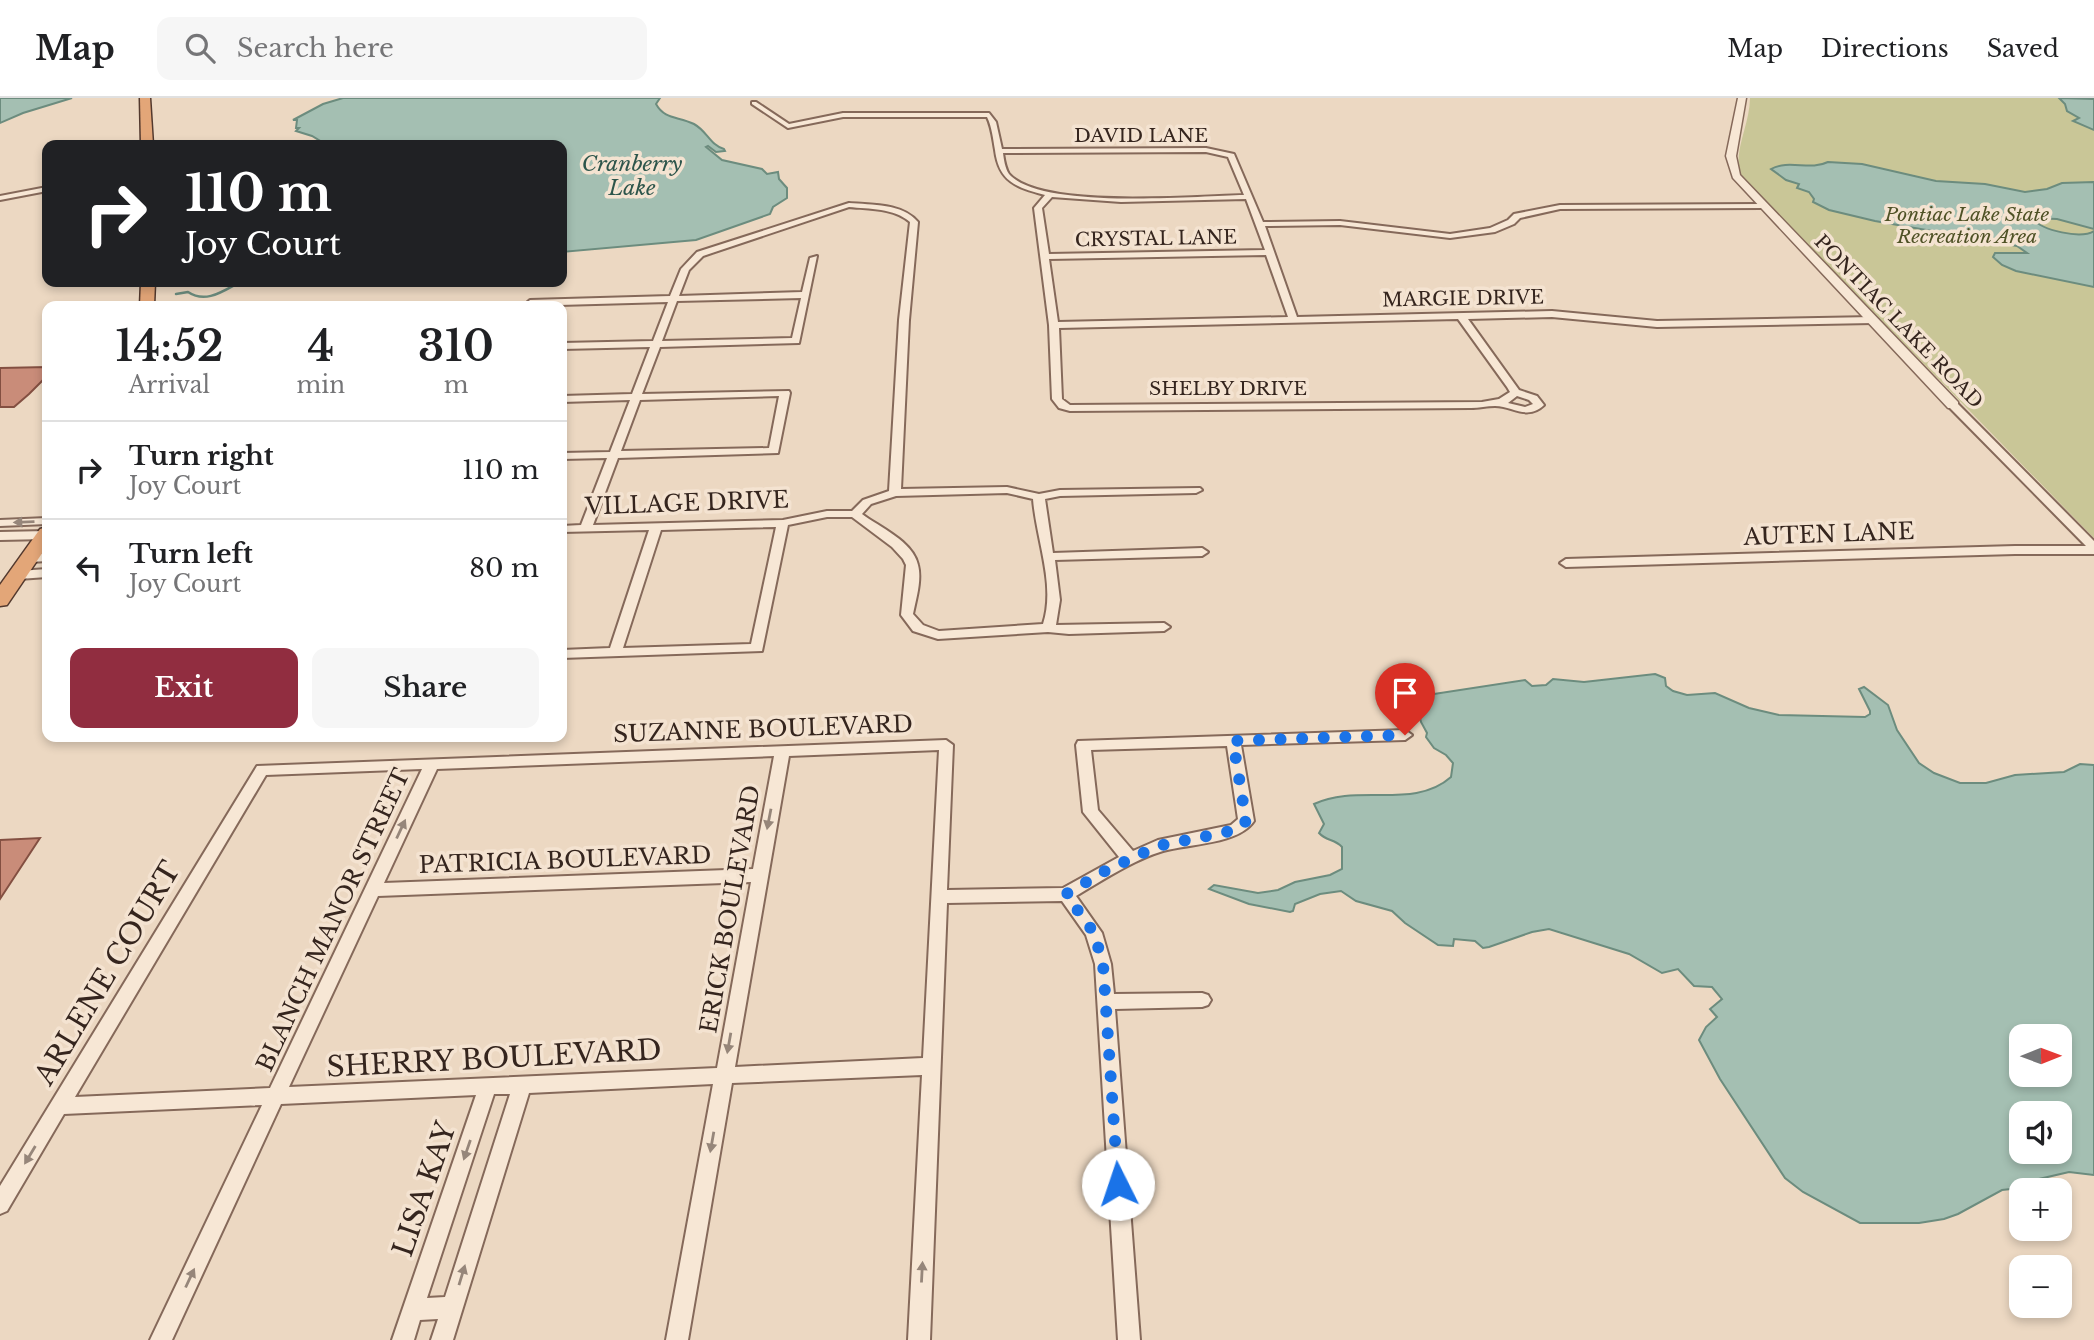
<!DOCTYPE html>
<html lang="en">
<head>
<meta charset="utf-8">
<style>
  :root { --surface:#fff; --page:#f6f6f6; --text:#202124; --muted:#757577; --line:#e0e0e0; --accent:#912d40 }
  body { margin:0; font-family:"Libre Baskerville",serif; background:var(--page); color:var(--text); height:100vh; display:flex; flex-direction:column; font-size:26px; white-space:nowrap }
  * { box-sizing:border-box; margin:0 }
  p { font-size:23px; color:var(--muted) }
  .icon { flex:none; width:38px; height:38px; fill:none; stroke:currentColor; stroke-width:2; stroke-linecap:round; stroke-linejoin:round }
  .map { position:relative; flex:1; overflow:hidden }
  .details { position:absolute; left:42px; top:203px; width:525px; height:441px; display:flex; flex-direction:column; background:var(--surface); border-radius:14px; box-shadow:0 4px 10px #0003 }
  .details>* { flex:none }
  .guide { position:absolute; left:42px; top:42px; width:525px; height:147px; border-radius:14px; box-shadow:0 4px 10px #0003; background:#202124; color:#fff; overflow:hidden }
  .needle { width:46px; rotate:89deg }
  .buttons { position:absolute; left:2009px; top:926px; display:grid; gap:14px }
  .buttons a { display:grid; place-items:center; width:63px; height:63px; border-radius:14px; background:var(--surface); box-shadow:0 4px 10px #0003; font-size:35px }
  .pin { position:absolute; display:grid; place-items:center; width:60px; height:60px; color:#fff; margin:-72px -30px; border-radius:50% 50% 50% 0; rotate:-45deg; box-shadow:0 0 7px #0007 }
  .pin .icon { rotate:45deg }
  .me { position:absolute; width:77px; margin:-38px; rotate:356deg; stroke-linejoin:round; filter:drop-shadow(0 0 5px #0008) }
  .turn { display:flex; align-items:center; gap:24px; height:147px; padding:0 28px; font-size:32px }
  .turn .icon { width:91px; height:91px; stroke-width:2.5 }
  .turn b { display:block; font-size:49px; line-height:60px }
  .eta { display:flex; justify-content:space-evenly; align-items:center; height:119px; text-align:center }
  .eta b { font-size:42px; font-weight:600; line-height:49px }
  .action { display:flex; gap:14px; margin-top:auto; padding:14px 28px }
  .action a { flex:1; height:80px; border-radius:14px; background:var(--accent); color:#fff; font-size:28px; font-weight:600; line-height:80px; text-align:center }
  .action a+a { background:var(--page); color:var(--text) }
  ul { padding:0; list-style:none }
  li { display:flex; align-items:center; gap:21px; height:98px; padding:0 28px; border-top:2px solid var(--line) }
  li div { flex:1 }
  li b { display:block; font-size:26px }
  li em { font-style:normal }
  header { display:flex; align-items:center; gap:42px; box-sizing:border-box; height:98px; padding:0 35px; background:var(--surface); border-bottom:2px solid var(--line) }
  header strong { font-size:33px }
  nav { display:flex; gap:38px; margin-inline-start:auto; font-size:24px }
  .search { width:490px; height:63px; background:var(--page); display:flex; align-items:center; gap:18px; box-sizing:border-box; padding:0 24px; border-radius:14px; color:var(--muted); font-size:26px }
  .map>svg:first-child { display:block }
  .green { fill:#c9c697 }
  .water { fill:#a4bfb2; stroke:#6c8c7e; stroke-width:2; fill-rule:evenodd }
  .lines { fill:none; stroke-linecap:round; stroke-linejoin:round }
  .stream { stroke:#6c8c7e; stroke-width:2.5 }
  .building { fill:#c98c79; stroke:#834f41; stroke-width:2 }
  .minor-casing { stroke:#85695a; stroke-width:4 }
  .tertiary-casing { stroke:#85695a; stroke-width:3 }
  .trunk-casing { stroke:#53392e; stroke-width:3 }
  .minor { fill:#f7e7d5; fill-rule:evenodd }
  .tertiary { fill:#f7e7d5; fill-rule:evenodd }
  .trunk { fill:#e3a678; fill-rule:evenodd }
  .oneway { fill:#96867a }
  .route { stroke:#1a73e8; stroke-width:12; stroke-dasharray:0 21.6 }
  .labels { text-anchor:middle; stroke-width:7; stroke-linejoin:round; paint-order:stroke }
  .far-street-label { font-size:19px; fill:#35251e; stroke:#f4e3d1 }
  .far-park-label { font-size:19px; font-style:italic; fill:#4e5125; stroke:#f4e3d1 }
  .far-water-label { font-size:21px; font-style:italic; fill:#2d554b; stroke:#f4e3d1 }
  .street-label { font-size:23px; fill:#35251e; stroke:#f4e3d1 }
  .near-street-label { font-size:28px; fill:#35251e; stroke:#f4e3d1 }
</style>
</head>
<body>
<header>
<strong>Map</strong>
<div class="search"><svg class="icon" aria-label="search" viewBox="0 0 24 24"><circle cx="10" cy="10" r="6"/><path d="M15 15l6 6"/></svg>Search here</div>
<nav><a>Map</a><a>Directions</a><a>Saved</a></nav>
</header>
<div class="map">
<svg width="2094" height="1242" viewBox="0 0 2094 1242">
  <rect width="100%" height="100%" fill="#ecd8c2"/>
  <path class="green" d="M1750 0H2094V440L1740 78C1733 53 1750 26 1750 0Z"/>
  <g class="water">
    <polygon points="0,0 72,0 23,15 0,25"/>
    <path d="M343 0H660L656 6C665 22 678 18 694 26 707 33 710 47 724 51L725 53 716 54 708 48 706 49 722 62 762 71 767 76 778 74 779 81 787 90V100L773 109 770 116 696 142 562 154V47H327L312 38 296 33 299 30H296L297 22H293L323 6Z"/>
    <polygon points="2059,0 2094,1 2094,32 2073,23 2079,20 2067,13 2065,6"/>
    <path d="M1828 64 1862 66 1936 83 1985 86 2025 94 2047 91 2062 85 2094 84V131L2057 121 2032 120C2042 133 2081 141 2094 133V189L2016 173 2002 167 1993 159 1995 155H2027L2017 148 1875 123 1829 112 1813 104 1814 101 1809 94 1797 90 1799 86 1786 82 1771 71C1789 61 1810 73 1828 64Z"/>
    <path d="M1655 576 1665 580 1666 588 1673 593 1687 597 1715 595 1749 610 1779 617 1865 619 1870 616V613L1859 591 1864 589 1888 607 1897 632 1919 665 1934 675 1960 685H1986L2015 677 2064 674 2080 666 2094 667V1077L2069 1074 2026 1084 2020 1090 2002 1092 1958 1116 1944 1121 1919 1125H1860L1803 1094 1785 1080 1720 981 1699 942 1706 929 1717 919 1710 911 1722 901 1712 889 1694 888 1678 871 1662 875 1629 856 1549 831 1532 834 1489 849 1483 850 1475 843 1454 841 1453 848 1438 847 1405 825 1392 813 1356 803 1341 793 1320 796 1295 806 1293 813 1290 814 1249 806 1209 791 1214 787 1258 795 1278 792 1295 784 1330 777 1342 771V749C1335 741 1326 743 1319 735L1324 726 1314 706C1358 685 1414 712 1451 679L1453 665 1446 657 1434 650 1426 639 1427 635 1421 624 1417 608 1422 595 1434 596 1525 582 1532 588 1546 587 1553 581 1584 584ZM2060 938V976H2021V938ZM2060 1015V1054H2021V1015Z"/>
  </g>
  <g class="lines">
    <path class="stream" d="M176 196 188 194C206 206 223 193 240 184"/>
  </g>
  <g class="building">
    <polygon points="47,269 47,278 29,296 14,309 0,309 0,270"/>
    <polygon points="40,740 0,801 0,742"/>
  </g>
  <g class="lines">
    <defs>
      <g id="minor">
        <path d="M752 4H756L789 26 843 15H989L996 24 1002 51 1206 50 1234 56 1263 124 1340 123 1450 136 1490 130 1508 122 1514 116 1560 107 1761 106 1765 108 1761 110 1560 111 1520 120 1514 126 1495 134 1450 140 1340 127 1265 128 1297 219 1552 213 1657 223 1873 219 1878 222 1873 225 1657 229 1552 219 1468 221 1519 292 1537 298 1544 307C1527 323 1513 308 1495 308 1487 308 1479 310 1471 310L1070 313 1059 310 1052 301 1049 227 1034 110 1045 97C1016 89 999 84 995 52 993 41 992 29 987 19H843L788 30 752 6ZM1206 54 1228 59 1244 97C1195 98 1041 112 1009 76 1005 70 1004 62 1003 55ZM1052 99 1121 104 1246 101 1265 152 1049 156 1042 110ZM1266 157 1288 219 1058 224 1049 161ZM1458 221 1507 289 1510 294 1499 301 1482 304 1070 307 1062 301 1059 230ZM1517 298 1529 302 1533 306 1525 309 1508 305Z"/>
        <polygon points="47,89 47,93 0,102 0,98"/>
        <path d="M849 105C872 107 902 105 918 124L909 222 901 391 1007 389 1039 396 1060 392 1200 390 1202 392 1196 395 1060 398 1045 401 1053 455 1202 450 1208 454 1202 458 1055 462 1060 502 1056 527 1164 525 1170 529 1164 533 1069 536 1048 534 938 541 913 533 901 517 906 467 903 461 892 449 852 419H827L788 427 762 553 562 560V552L610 550 649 432 562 434V428L581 427 607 360 562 361V355L610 354 630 302 562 304V298L632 296 650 249 562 251V245L653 243 668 204 523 208 530 202 670 198 681 171 697 154ZM849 109C869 111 894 110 910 124L899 222 889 393 863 402 852 413H827L783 422 593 427 618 360 778 355 790 295 789 293 642 296 660 249 799 245 817 158 810 160 802 194 679 198 689 172 703 158ZM801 200 792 240 662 243 677 203ZM779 298 769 350 621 353 640 302ZM1007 395 1033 401C1036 441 1056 487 1043 526L939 533 923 527 913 516C916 501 922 482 918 467 913 443 879 429 862 416L871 406 896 398ZM776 429 751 546 623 550 661 432Z"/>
        <polygon points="1953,304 1957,305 2094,443 2094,456 2015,456 1566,469 1560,465 1566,461 2015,448 2086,448 1949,309 1948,307"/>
        <polygon points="47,420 47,426 0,428 0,422"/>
        <polygon points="47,433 47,441 0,442 0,434"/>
        <polygon points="47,455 47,463 31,464 25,460 31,456"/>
        <polygon points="47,471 47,479 19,481 13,477 19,473"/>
        <path d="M1405 632 1412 637 1405 642 1241 647 1254 723C1239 746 1189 746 1163 753 1133 762 1103 782 1076 798L1102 835 1111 866 1114 896 1202 895 1208 897 1211 902 1208 907 1202 909 1115 911 1140 1242H1118L1095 866 1086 837 1062 803 947 805 930 1242H908L922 977 732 985 688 1242H666L713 986 529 995 453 1242H431L438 1221 420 1222 414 1242H392L476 997 281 1006 172 1242H150L262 1007 64 1016 7 1113 0 1116V1088L257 668 946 642 953 647 947 792 1063 790 1119 759 1083 714 1076 647 1078 643ZM1227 648 1238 721 1231 727 1158 742 1133 753 1098 712 1091 652ZM939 652 923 960 735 969 789 658ZM774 658 753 771 384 785 437 671ZM422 671 270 990 75 999 266 677ZM751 784 717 970 289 989 378 798ZM494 996H510L445 1199 427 1200Z"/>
      </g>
      <polygon id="tertiary" points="1738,0 1746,0 1736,58 1740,77 1958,304 1958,310 1948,310 1733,80 1726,58"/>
      <g id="trunk">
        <polygon points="140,0 150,0 153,47 141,47"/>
        <polygon points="141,184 155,184 154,208 140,208"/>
        <polygon points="47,429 47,448 7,507 0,508 0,487 40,431"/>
      </g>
    </defs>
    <use href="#minor" class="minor-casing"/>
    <use href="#tertiary" class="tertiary-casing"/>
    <use href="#trunk" class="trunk-casing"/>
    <use href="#minor" class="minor"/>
    <use href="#tertiary" class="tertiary"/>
    <use href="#trunk" class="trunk"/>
  </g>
  <defs><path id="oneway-solid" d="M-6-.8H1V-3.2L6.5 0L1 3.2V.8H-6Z" transform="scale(1.75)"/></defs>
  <g class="oneway">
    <use href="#oneway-solid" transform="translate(24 424) rotate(178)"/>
    <use href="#oneway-solid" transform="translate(769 721) rotate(101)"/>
    <use href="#oneway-solid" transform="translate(401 731) rotate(-65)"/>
    <use href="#oneway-solid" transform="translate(729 945) rotate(100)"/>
    <use href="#oneway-solid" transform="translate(712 1044) rotate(100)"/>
    <use href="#oneway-solid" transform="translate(467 1052) rotate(109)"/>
    <use href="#oneway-solid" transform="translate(30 1057) rotate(121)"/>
    <use href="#oneway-solid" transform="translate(922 1174) rotate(-87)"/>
    <use href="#oneway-solid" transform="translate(462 1177) rotate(-73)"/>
    <use href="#oneway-solid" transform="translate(190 1180) rotate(-65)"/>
  </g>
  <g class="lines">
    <polyline class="route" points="1118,1086 1103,866 1094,835 1066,796 1105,773 1158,748 1236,732 1246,723 1233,643 1405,637"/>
  </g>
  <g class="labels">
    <g class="far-street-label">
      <text x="1141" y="44">DAVID LANE</text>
      <text transform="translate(1156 140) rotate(-1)" y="7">CRYSTAL LANE</text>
      <text transform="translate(1463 200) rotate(-1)" y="7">MARGIE DRIVE</text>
      <text transform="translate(1899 223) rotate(46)" y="7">PONTIAC LAKE ROAD</text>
      <text x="1228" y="297">SHELBY DRIVE</text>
    </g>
    <g class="far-park-label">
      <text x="1967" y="123">Pontiac Lake State<tspan x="1967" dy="22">Recreation Area</tspan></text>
    </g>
    <g class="far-water-label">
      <text x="632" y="73">Cranberry<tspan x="632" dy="24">Lake</tspan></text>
    </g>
    <g class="street-label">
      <text transform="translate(687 405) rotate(-2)" y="8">VILLAGE DRIVE</text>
      <text transform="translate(1829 436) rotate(-2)" y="8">AUTEN LANE</text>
      <text transform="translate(763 631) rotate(-2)" y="8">SUZANNE BOULEVARD</text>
      <text transform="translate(565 762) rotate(-2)" y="8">PATRICIA BOULEVARD</text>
      <text transform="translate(730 811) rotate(-80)" y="8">ERICK BOULEVARD</text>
      <text transform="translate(333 822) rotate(-65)" y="8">BLANCH MANOR STREET</text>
    </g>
    <g class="near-street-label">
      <text transform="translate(107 875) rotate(-59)" y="10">ARLENE COURT</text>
      <text transform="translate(494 960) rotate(-3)" y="10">SHERRY BOULEVARD</text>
      <text transform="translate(424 1091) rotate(-71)" y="10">LISA KAY</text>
    </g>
  </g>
</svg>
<div class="buttons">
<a><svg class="needle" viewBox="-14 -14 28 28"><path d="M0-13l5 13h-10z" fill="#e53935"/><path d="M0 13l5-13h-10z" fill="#757577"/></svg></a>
<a><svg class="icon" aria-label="sound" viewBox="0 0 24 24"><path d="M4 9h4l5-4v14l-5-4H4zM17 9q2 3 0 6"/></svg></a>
<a>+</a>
<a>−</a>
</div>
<div class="pin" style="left:1405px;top:637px;background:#d93025"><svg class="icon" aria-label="arrive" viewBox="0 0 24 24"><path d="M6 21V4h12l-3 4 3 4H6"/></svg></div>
<svg class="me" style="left:1118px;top:1086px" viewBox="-20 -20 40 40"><circle r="19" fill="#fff"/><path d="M0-13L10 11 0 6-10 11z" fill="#1a73e8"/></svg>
<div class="guide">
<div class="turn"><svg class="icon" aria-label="right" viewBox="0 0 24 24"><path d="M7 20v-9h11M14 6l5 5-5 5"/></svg><div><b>110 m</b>Joy Court</div></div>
</div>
<section class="details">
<div class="eta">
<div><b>14:52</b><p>Arrival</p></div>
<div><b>4</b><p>min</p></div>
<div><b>310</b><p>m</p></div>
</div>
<ul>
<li><svg class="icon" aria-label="right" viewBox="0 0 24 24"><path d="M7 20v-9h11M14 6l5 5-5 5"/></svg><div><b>Turn right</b><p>Joy Court</p></div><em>110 m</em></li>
<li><svg class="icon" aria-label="left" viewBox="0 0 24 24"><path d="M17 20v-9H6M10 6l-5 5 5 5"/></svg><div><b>Turn left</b><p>Joy Court</p></div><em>80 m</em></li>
</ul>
<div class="action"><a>Exit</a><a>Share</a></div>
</section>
</div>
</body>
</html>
